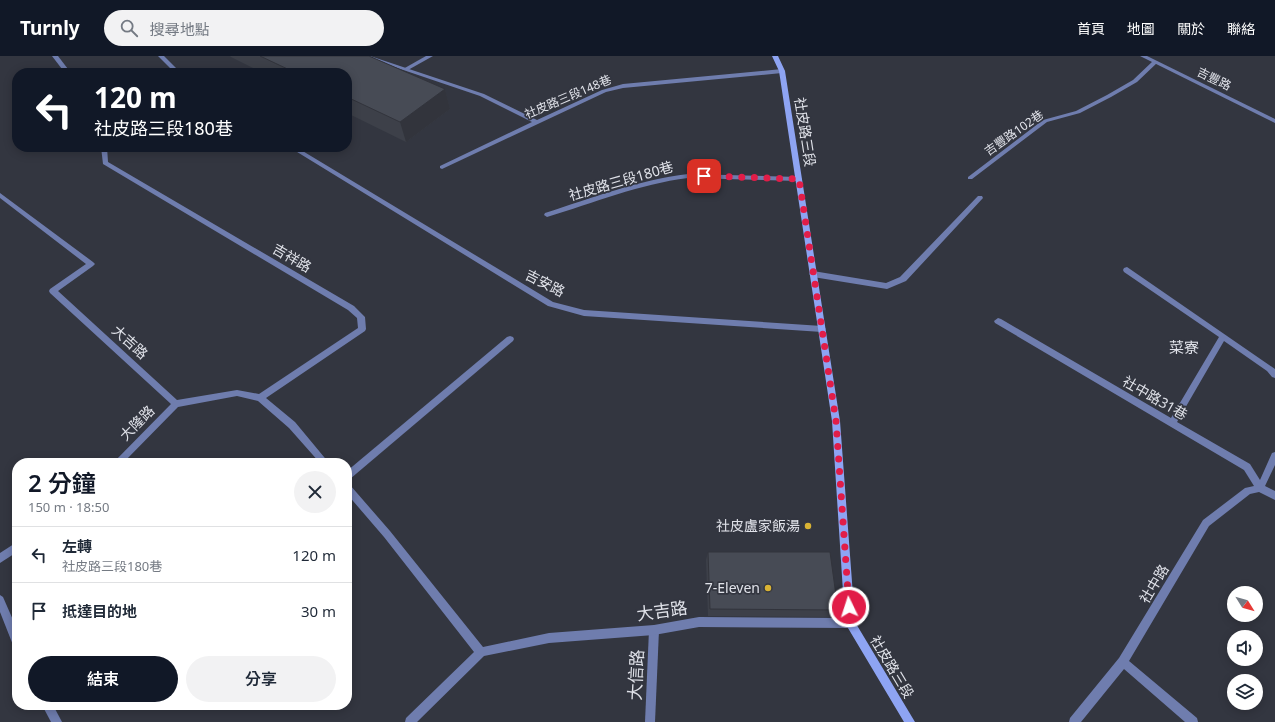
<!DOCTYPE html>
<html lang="zh-TW">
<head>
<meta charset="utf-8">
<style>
  :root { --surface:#fff; --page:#f2f2f3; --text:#1f2937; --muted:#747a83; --line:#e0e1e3; --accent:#111827 }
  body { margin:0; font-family:"Noto Sans","Noto Sans TC",sans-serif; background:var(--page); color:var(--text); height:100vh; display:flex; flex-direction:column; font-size:15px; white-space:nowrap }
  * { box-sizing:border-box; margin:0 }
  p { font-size:13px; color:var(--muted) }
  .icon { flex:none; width:22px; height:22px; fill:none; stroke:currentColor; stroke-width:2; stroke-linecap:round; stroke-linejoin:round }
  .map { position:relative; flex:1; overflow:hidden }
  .details { position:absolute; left:12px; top:402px; width:340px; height:252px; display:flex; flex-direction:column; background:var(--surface); border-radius:16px; box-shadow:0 2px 10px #0003 }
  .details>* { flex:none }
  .top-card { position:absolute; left:12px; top:12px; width:340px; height:84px; border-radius:16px; box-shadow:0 2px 10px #0003; background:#111827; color:#fff; overflow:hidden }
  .needle { width:26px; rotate:127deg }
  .buttons { position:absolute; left:1227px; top:530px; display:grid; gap:8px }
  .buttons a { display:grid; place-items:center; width:36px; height:36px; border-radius:50%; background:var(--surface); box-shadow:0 2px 10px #0003; font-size:20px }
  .pin { position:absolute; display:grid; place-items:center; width:34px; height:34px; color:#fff; margin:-17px; border-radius:8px; box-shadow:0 2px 6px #0006 }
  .me { position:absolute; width:44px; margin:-22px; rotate:356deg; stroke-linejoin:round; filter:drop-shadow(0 0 3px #0008) }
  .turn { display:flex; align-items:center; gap:14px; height:84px; padding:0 16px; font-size:18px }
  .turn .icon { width:52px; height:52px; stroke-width:2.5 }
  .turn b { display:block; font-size:28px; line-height:34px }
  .round { display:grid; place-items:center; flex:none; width:42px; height:42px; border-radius:21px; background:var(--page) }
  .headline { display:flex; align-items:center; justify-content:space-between; height:68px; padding:0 16px }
  h1 { font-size:24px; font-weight:600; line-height:30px; color:var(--accent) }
  .button { display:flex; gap:8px; margin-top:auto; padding:8px 16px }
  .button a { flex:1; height:46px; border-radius:24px; background:var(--accent); color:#fff; font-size:16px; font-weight:600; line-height:46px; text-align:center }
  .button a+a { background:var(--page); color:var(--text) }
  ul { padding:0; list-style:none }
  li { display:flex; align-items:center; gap:12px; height:56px; padding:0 16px; border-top:1px solid var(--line) }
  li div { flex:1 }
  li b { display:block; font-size:15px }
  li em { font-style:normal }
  header { display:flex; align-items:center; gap:24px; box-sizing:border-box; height:56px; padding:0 20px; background:var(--accent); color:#fff }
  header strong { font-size:19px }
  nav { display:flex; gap:22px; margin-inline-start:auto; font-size:14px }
  .search { width:280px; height:36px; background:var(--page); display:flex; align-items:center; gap:10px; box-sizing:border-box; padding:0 14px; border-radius:22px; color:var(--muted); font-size:15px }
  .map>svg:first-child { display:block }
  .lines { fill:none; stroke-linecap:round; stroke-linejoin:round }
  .lane { fill:#6f7dae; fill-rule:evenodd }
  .street { fill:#6f7dae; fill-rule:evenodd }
  .secondary { fill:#8ea4f3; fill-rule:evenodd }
  .wall { fill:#3d4049 }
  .shaded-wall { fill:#32343c }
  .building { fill:#474b55; stroke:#32343c }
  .route { stroke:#e11d48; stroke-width:7; stroke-dasharray:0 12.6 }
  .poi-dot { fill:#d9b334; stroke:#333640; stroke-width:1.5 }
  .labels { text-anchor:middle; stroke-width:3.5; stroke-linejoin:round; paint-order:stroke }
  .far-street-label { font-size:12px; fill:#e0e2e9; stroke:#333640 }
  .street-label { font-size:14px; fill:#e0e2e9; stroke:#333640 }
  .poi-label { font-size:14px; fill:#e0e2e9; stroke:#333640; text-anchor:end }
  .neighbourhood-label { font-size:15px; fill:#e0e2e9; stroke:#333640 }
  .near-street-label { font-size:17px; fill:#e0e2e9; stroke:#333640 }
</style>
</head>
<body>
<header>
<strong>Turnly</strong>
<div class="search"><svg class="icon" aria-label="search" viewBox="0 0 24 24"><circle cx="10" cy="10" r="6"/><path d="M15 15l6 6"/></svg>搜尋地點</div>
<nav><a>首頁</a><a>地圖</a><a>關於</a><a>聯絡</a></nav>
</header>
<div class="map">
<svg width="1275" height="666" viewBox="0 0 1275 666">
  <rect width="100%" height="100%" fill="#333640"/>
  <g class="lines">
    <g class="lane">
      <polygon points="362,0 370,0 484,38 537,64 602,34 623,28 782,13 785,15 782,17 623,32 606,36 442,113 440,112 440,110 532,66 480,40"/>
      <polygon points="1153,5 1158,6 1137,26 1111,41 1080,57 1047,66 972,123 968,123 968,121 1043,64 1076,55 1107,39 1133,24"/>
      <path d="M688 118 799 121 802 123 799 125 688 122C639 128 594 147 547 161L544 159 545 157C592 142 638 124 688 118Z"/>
      <polygon points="978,140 982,140 983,142 906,225 887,233 813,221 809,218 813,215 886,227 900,221"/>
      <polygon points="1127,211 1275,313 1275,322 1272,321 1267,315 1224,285 1177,366 1250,408 1260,424 1272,397 1275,396 1275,409 1265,430 1275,435 1275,444 1259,436 1250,438 1209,470 1129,605 1197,662 1198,666 1185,666 1124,613 1081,666 1069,666 1070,662 1119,602 1203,464 1245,432 1254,430 1244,414 995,267 994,265 998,262 1001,263 1171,362 1219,281 1124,216 1123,214 1124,212"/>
      <polygon points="510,280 513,281 514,283 513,285 350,423 347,424 347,415 507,281"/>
      <polygon points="654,569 657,571 659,574 655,666 645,666 649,574 651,571"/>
    </g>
    <g class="street">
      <polygon points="52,0 58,0 71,17 65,17"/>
      <polygon points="158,0 164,0 181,17 175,17"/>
      <polygon points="426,0 433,0 408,14 403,13"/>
      <polygon points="1140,0 1147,0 1275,63 1275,67"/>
      <polygon points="101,91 107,91 108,106 354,250 365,261 366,273 365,275 266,342 295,366 329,407 320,407 289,372 258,345 237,340 178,351 123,407 113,407 171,348 50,237 49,235 50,233 86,208 0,142 0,137 93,206 95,208 93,210 58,235 177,344 237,334 259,338 358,272 357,262 348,254 103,108"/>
      <polygon points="289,91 296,91 553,246 584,254 822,270 826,273 822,276 584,260 548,250"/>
      <polygon points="347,428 350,429 390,475 483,591 549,577 654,569 699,561 850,562 853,564 855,567 853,570 850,572 699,571 654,579 549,587 484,600 417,666 405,666 406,662 474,596 384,481 347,438"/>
      <polygon points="17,486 17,496 0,507 0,497"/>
      <polygon points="0,539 3,541 17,573 17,590 13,589 0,556"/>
      <polygon points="42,649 53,649 62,666 51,666"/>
    </g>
    <polygon class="secondary" points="772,0 778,0 785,15 840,365 855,566 915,666 904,666 845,567 832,365 779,15"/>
  </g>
  <g class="wall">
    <polygon points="230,0 369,0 445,33 450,53 406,86 347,57 347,17 263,17 231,1"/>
    <polygon points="708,496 838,554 832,561 708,560 706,504"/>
  </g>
  <polygon class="shaded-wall" points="445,33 450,53 406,86 400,66"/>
  <g class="building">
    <polygon points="260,0 369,0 445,33 400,66 347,41 347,17 296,17"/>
    <polygon points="708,496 830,496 838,554 710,553"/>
  </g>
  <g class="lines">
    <polyline class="route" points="704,120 799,123 836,365 849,551"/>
  </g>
  <g class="poi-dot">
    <circle cx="808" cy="470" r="4"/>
    <circle cx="768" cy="532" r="4"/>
  </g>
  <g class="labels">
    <g class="far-street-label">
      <text transform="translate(1214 23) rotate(26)" y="4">吉豐路</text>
      <text transform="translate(568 41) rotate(-23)" y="4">社皮路三段148巷</text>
      <text transform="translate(1014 77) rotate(-35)" y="4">吉豐路102巷</text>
    </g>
    <g class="street-label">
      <text transform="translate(805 76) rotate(81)" y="5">社皮路三段</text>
      <text transform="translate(621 125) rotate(-16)" y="5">社皮路三段180巷</text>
      <text transform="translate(292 202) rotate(30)" y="5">吉祥路</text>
      <text transform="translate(545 227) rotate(27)" y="5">吉安路</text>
      <text transform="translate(130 286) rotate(42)" y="5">大吉路</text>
      <text transform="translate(1155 342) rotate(30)" y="5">社中路31巷</text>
      <text transform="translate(137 367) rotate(-45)" y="5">大隆路</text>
      <text transform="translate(1154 528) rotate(-59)" y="5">社中路</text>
      <text transform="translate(892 611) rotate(59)" y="5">社皮路三段</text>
    </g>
    <g class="poi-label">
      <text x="800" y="475">社皮盧家飯湯</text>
      <text x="760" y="537">7-Eleven</text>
    </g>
    <g class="neighbourhood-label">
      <text x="1184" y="297">菜寮</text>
    </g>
    <g class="near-street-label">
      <text transform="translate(662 555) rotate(-8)" y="6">大吉路</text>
      <text transform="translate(636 619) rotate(-87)" y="6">大信路</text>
    </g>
  </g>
</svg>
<div class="buttons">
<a><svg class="needle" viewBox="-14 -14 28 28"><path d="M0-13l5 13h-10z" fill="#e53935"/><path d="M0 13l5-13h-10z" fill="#747a83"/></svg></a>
<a><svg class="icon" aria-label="sound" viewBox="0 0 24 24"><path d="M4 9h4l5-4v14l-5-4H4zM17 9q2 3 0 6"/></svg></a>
<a><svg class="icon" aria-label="layers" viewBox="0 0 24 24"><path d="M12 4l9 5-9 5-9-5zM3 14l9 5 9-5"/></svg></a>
</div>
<div class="pin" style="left:704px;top:120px;background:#d93025"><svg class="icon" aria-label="arrive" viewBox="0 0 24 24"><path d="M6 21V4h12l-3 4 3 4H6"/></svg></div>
<svg class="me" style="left:849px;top:551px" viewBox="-20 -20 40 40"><circle r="17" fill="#e11d48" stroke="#fff" stroke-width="3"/><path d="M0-11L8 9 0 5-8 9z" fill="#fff"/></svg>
<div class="top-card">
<div class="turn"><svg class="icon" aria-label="left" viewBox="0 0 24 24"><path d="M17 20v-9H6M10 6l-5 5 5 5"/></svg><div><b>120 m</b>社皮路三段180巷</div></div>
</div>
<section class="details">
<div class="headline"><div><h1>2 分鐘</h1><p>150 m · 18:50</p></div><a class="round"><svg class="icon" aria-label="close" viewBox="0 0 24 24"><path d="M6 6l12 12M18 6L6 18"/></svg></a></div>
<ul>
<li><svg class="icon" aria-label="left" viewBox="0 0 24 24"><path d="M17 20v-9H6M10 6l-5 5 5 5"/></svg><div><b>左轉</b><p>社皮路三段180巷</p></div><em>120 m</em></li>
<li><svg class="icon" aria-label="arrive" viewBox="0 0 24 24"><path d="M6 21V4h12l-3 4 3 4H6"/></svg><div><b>抵達目的地</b></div><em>30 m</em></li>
</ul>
<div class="button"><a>結束</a><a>分享</a></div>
</section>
</div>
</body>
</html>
